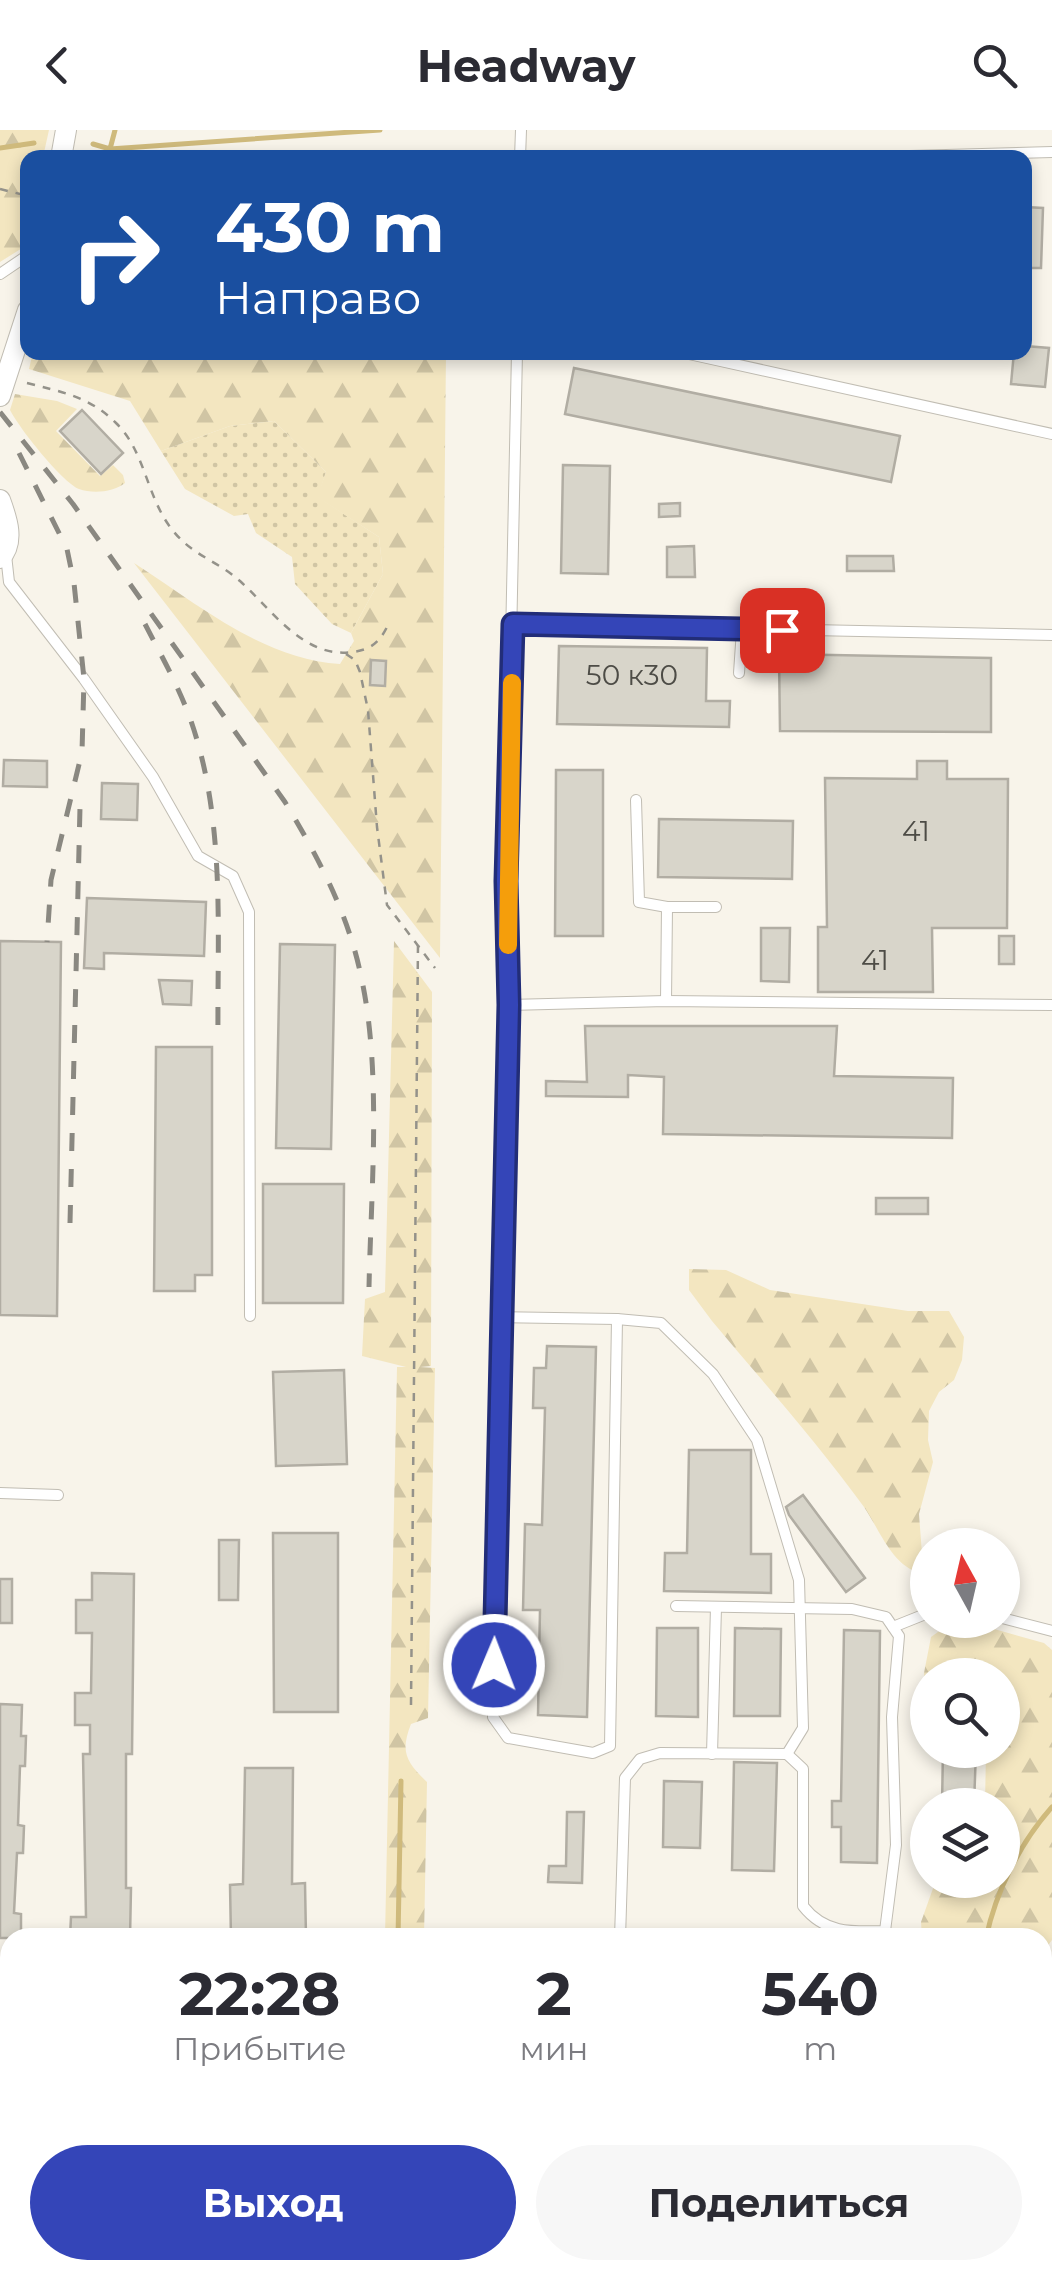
<!DOCTYPE html>
<html lang="ru">
<head>
<meta charset="utf-8">
<style>
  :root { --surface:#fff; --page:#f7f7f7; --text:#2b2b33; --muted:#7c7c81; --accent:#3445b8 }
  body { margin:0; font-family:Montserrat,sans-serif; background:var(--page); color:var(--text); height:100vh; display:flex; flex-direction:column; font-size:38px; white-space:nowrap }
  * { box-sizing:border-box; margin:0 }
  p { font-size:32px; color:var(--muted) }
  .icon { flex:none; width:55px; height:55px; fill:none; stroke:currentColor; stroke-width:2; stroke-linecap:round; stroke-linejoin:round }
  .map { position:relative; flex:1; overflow:hidden }
  .drawer { position:absolute; left:0px; top:1798px; width:1052px; height:352px; display:flex; flex-direction:column; background:var(--surface); border-radius:30px 30px 0 0; box-shadow:0 5px 15px #0003 }
  .drawer>* { flex:none }
  .top-card { position:absolute; left:20px; top:20px; width:1012px; height:210px; border-radius:20px; box-shadow:0 5px 15px #0003; background:#1a4fa0; color:#fff; overflow:hidden }
  .needle { width:65px; rotate:352deg }
  .fabs { position:absolute; left:910px; top:1398px; display:grid; gap:20px }
  .fabs a { display:grid; place-items:center; width:110px; height:110px; border-radius:50%; background:var(--surface); box-shadow:0 5px 15px #0003; font-size:50px }
  .pin { position:absolute; display:grid; place-items:center; width:85px; height:85px; color:#fff; margin:-42px; border-radius:20px; box-shadow:0 5px 15px #0006 }
  .me { position:absolute; width:110px; margin:-55px; rotate:1deg; stroke-linejoin:round; filter:drop-shadow(0 0 8px #0008) }
  .turn { display:flex; align-items:center; gap:35px; height:210px; padding:0 30px; font-size:45px }
  .turn .icon { width:130px; height:130px; stroke-width:2.5 }
  .turn b { display:block; font-size:70px; line-height:85px }
  .eta { display:flex; justify-content:space-evenly; align-items:center; height:170px; text-align:center }
  .eta b { font-size:60px; font-weight:700; line-height:70px }
  .action { display:flex; gap:20px; margin-top:auto; padding:20px 30px }
  .action a { flex:1; height:115px; border-radius:60px; background:var(--accent); color:#fff; font-size:40px; font-weight:700; line-height:115px; text-align:center }
  .action a+a { background:var(--page); color:var(--text) }
  header { display:flex; justify-content:space-between; align-items:center; height:130px; padding:0 30px; background:var(--surface); font-size:45px; font-weight:700 }
  .map>svg:first-child { display:block }
  .grass { fill:url(#grass-dots) }
  .forest { fill:url(#forest-firs) }
  .lines { fill:none; stroke-linecap:round; stroke-linejoin:round }
  .stream { stroke:#cfba7c; stroke-width:5 }
  .building { fill:#d8d5ca; stroke:#b1ada3; stroke-width:2.5 }
  .service-casing { stroke:#c1bdb3; stroke-width:12 }
  .minor-casing { stroke:#c1bdb3; stroke-width:22 }
  .path { stroke:#94928a; stroke-width:2.5; stroke-dasharray:8 8; stroke-linecap:butt }
  .service { stroke:#fff; stroke-width:10 }
  .minor { stroke:#fff; stroke-width:20 }
  .rail { stroke:#8a8881; stroke-width:5; stroke-dasharray:18 18; stroke-linecap:butt }
  .route-casing { stroke:#222d78; stroke-width:25 }
  .route { stroke:#3445b8; stroke-width:18 }
  .slow { stroke:#f59e0b; stroke-width:18 }
  .labels { text-anchor:middle; stroke-width:8; stroke-linejoin:round; paint-order:stroke }
  .number-label { font-size:28px; fill:#4d4c46 }
</style>
</head>
<body>
<header><svg class="icon" aria-label="back" viewBox="0 0 24 24"><path d="M15 5l-7 7 7 7"/></svg>Headway<svg class="icon" aria-label="search" viewBox="0 0 24 24"><circle cx="10" cy="10" r="6"/><path d="M15 15l6 6"/></svg></header>
<div class="map">
<svg width="1052" height="2149" viewBox="0 0 1052 2149">
  <defs>
    <pattern id="grass-dots" width="8" height="8" patternUnits="userSpaceOnUse" patternTransform="scale(2.5)"><rect width="8" height="8" fill="#f3e6c0"/><path d="M2 2h.1M6 6h.1" fill="none" stroke="#d0c5a4" stroke-width="1.8" stroke-linecap="round"/></pattern>
    <pattern id="forest-firs" width="22" height="20" patternUnits="userSpaceOnUse" patternTransform="scale(2.5)"><rect width="22" height="20" fill="#f3e6c0"/><path d="M5 1l3.5 6h-7zM16 11l3.5 6h-7z" fill="#d0c5a4"/></pattern>
  </defs>
  <rect width="100%" height="100%" fill="#f8f4ea"/>
  <polygon class="grass" points="274,291 326,342 318,367 379,407 383,444 351,503 332,494 295,454 292,427 256,403 248,384 234,386 185,359 161,321 230,296"/>
  <g class="forest">
    <polygon points="0,0 49,0 43,27 28,28 27,115 0,132"/>
    <path d="M33 222 446 223 440 828 134 433C198 474 262 529 340 534L354 511 351 503 383 444 379 407 317 367 326 342 274 291 230 296 161 321 130 271 29 239Z"/>
    <path d="M15 264 57 271 77 279 56 301 100 346 113 335 123 345 125 353C114 362 93 364 79 359 62 352 19 298 10 280Z"/>
    <path d="M394 811 432 862 431 1236 420 1237 435 1238 428 1588 411 1594C400 1622 406 1632 427 1652L424 1808 385 1807 397 1237H406L362 1226 365 1169 385 1162Z"/>
    <path d="M689 1139 726 1140 770 1160 908 1181H949L964 1207 962 1230 954 1250 939 1262 929 1281 928 1310 933 1332 919 1384 923 1437 916 1442C890 1431 879 1399 864 1377 817 1312 763 1252 712 1191L689 1160Z"/>
    <polygon points="980,1495 1044,1513 1052,1520 1052,1810 1043,1822 1042,1808 922,1807 921,1792 936,1750 1002,1750 1002,1675 985,1675 986,1620 1002,1620 1002,1545 928,1545 927,1572 924,1543 931,1507 945,1497"/>
    <polygon points="1052,1938 1052,2149 826,2149 836,2140 1042,2140 1042,1943"/>
    <polygon points="477,2140 758,2140 751,2149 477,2149"/>
  </g>
  <g class="lines">
    <g class="stream">
      <polyline points="93,14 110,19 115,0"/>
      <polyline points="0,18 34,13"/>
      <polyline points="110,19 380,0"/>
      <polyline points="398,1808 401,1651"/>
      <path d="M986 1808C996 1761 1020 1713 1052 1677"/>
      <polyline points="391,2149 392,2140"/>
      <polyline points="601,2149 616,2140"/>
    </g>
  </g>
  <g class="building">
    <polygon points="1025,77 1043,78 1041,138 1025,138"/>
    <polygon points="1025,216 1049,218 1045,257 1011,254 1014,222 1025,222"/>
    <polygon points="574,238 900,306 891,352 565,284"/>
    <polygon points="82,280 123,323 101,344 60,301"/>
    <polygon points="563,335 610,336 608,444 561,443"/>
    <polygon points="680,373 680,386 659,387 659,374"/>
    <polygon points="694,416 695,447 667,447 667,417"/>
    <polygon points="847,426 893,426 894,441 847,441"/>
    <polygon points="559,516 707,518 706,571 730,571 729,597 557,594"/>
    <polygon points="779,524 991,528 991,602 780,601"/>
    <polygon points="371,530 386,531 385,556 370,555"/>
    <polygon points="4,630 47,631 47,657 3,656"/>
    <polygon points="917,631 947,631 947,649 1008,649 1007,798 932,798 933,862 818,862 818,797 827,797 825,648 917,649"/>
    <polygon points="556,640 603,640 603,806 555,806"/>
    <polygon points="102,653 138,654 137,690 101,689"/>
    <polygon points="659,689 793,691 792,749 658,747"/>
    <polygon points="87,768 206,772 204,826 104,823 104,839 84,838"/>
    <polygon points="761,798 790,798 789,852 761,851"/>
    <rect x="999" y="806" width="15" height="28"/>
    <polygon points="0,811 61,812 57,1186 0,1185"/>
    <polygon points="280,814 335,815 331,1019 276,1018"/>
    <polygon points="159,850 192,851 191,875 163,874"/>
    <polygon points="585,896 837,896 834,946 953,948 952,1008 663,1004 664,947 628,945 628,967 546,966 546,951 587,952"/>
    <polygon points="156,917 212,917 212,1145 195,1145 195,1161 154,1161"/>
    <polygon points="263,1054 344,1054 343,1173 263,1173"/>
    <rect x="876" y="1068" width="52" height="16"/>
    <polygon points="547,1216 596,1217 587,1587 538,1585 540,1480 523,1480 525,1394 542,1395 545,1278 533,1278 534,1238 546,1238"/>
    <polygon points="344,1240 347,1334 276,1336 273,1242"/>
    <polygon points="689,1320 751,1320 751,1424 771,1424 771,1463 664,1461 665,1423 687,1423"/>
    <polygon points="803,1365 865,1448 846,1462 789,1385 786,1377"/>
    <polygon points="273,1403 338,1403 338,1582 274,1582"/>
    <polygon points="219,1410 239,1410 238,1470 219,1470"/>
    <polygon points="92,1443 134,1444 132,1624 126,1624 126,1758 131,1758 130,1808 70,1808 71,1787 86,1787 83,1624 90,1624 90,1595 75,1595 75,1563 91,1563 92,1503 76,1503 76,1470 92,1470"/>
    <rect x="0" y="1449" width="12" height="44"/>
    <polygon points="657,1498 698,1498 698,1587 656,1586"/>
    <polygon points="735,1498 781,1499 780,1586 734,1586"/>
    <polygon points="844,1500 880,1501 877,1733 841,1732 841,1697 832,1697 832,1671 841,1671"/>
    <polygon points="0,1574 22,1575 21,1606 26,1606 25,1636 20,1636 18,1695 24,1696 23,1723 17,1723 14,1783 21,1784 21,1808 0,1808"/>
    <polygon points="943,1620 976,1620 974,1675 942,1675"/>
    <polygon points="734,1632 777,1633 774,1741 732,1740"/>
    <polygon points="245,1638 293,1638 292,1754 305,1753 306,1808 231,1808 230,1755 243,1754"/>
    <polygon points="664,1651 702,1652 700,1718 663,1717"/>
    <polygon points="567,1682 584,1682 582,1753 548,1752 549,1736 566,1736"/>
  </g>
  <g class="lines">
    <defs>
      <g id="service">
        <polyline points="520,28 521,0"/>
        <polyline points="838,28 1052,22"/>
        <polyline points="0,144 28,125"/>
        <polyline points="517,222 506,751 509,875 493,1587 508,1608 593,1623 610,1616 617,1189"/>
        <polyline points="680,222 1052,304"/>
        <polyline points="6,425 9,452 84,549 153,647 198,726 233,746 249,782 250,1186"/>
        <polyline points="513,494 1052,505"/>
        <polyline points="739,543 742,500"/>
        <polyline points="636,670 639,772 667,777 716,777"/>
        <polyline points="666,871 667,777"/>
        <polyline points="509,875 666,871 1052,875"/>
        <polyline points="500,1187 617,1189 661,1193 713,1244 757,1310 799,1450 803,1598 787,1624 660,1623 640,1629 625,1648 620,1808"/>
        <polyline points="0,1363 58,1365"/>
        <path d="M676 1476 852 1479 886 1487 899 1506 892 1587 896 1715 885 1801C852 1802 825 1804 803 1776V1639L787 1624"/>
        <polyline points="1002,1488 1052,1501"/>
        <polyline points="893,1497 928,1483"/>
        <polyline points="712,1624 716,1477"/>
      </g>
      <g id="minor">
        <polyline points="61,28 66,0"/>
        <polyline points="0,266 28,180"/>
        <path d="M0 370C7 389 15 412 0 428"/>
      </g>
    </defs>
    <use href="#service" class="service-casing"/>
    <use href="#minor" class="minor-casing"/>
    <g class="path">
      <polyline points="0,59 28,66"/>
      <path d="M27 253C61 262 89 266 116 293 144 320 146 362 168 394 190 426 214 428 240 451 271 479 304 529 352 522 370 520 379 513 387 497"/>
      <polyline points="346,524 355,530 360,542 368,580 377,697 387,775 435,838"/>
      <polyline points="411,1575 418,813"/>
    </g>
    <use href="#service" class="service"/>
    <use href="#minor" class="minor"/>
    <g class="rail">
      <path d="M0 282 73 374 285 672C318 727 348 783 361 846 382 941 371 1059 369 1157"/>
      <polyline points="19,323 67,419 74,453 84,549 82,622 51,750 47,812"/>
      <path d="M145 494C161 525 179 557 191 591 226 692 217 803 218 909"/>
      <polyline points="70,1093 80,677"/>
    </g>
  </g>
  <g class="lines">
    <defs>
      <polyline id="route" points="494,1535 509,875 506,751 513,494 782,500"/>
    </defs>
    <use href="#route" class="route-casing"/>
    <use href="#route" class="route"/>
    <polyline class="slow" points="508,815 512,553"/>
  </g>
  <g class="labels">
    <g class="number-label">
      <text x="632" y="555">50 к30</text>
      <text x="916" y="711">41</text>
      <text x="875" y="840">41</text>
    </g>
  </g>
</svg>
<div class="fabs">
<a><svg class="needle" viewBox="-14 -14 28 28"><path d="M0-13l5 13h-10z" fill="#e53935"/><path d="M0 13l5-13h-10z" fill="#7c7c81"/></svg></a>
<a><svg class="icon" aria-label="search" viewBox="0 0 24 24"><circle cx="10" cy="10" r="6"/><path d="M15 15l6 6"/></svg></a>
<a><svg class="icon" aria-label="layers" viewBox="0 0 24 24"><path d="M12 4l9 5-9 5-9-5zM3 14l9 5 9-5"/></svg></a>
</div>
<div class="pin" style="left:782px;top:500px;background:#d93025"><svg class="icon" aria-label="arrive" viewBox="0 0 24 24"><path d="M6 21V4h12l-3 4 3 4H6"/></svg></div>
<svg class="me" style="left:494px;top:1535px" viewBox="-20 -20 40 40"><circle r="17" fill="#3445b8" stroke="#fff" stroke-width="3"/><path d="M0-11L8 9 0 5-8 9z" fill="#fff"/></svg>
<div class="top-card">
<div class="turn"><svg class="icon" aria-label="right" viewBox="0 0 24 24"><path d="M7 20v-9h11M14 6l5 5-5 5"/></svg><div><b>430 m</b>Направо</div></div>
</div>
<section class="drawer">
<div class="eta">
<div><b>22:28</b><p>Прибытие</p></div>
<div><b>2</b><p>мин</p></div>
<div><b>540</b><p>m</p></div>
</div>
<div class="action"><a>Выход</a><a>Поделиться</a></div>
</section>
</div>
</body>
</html>
